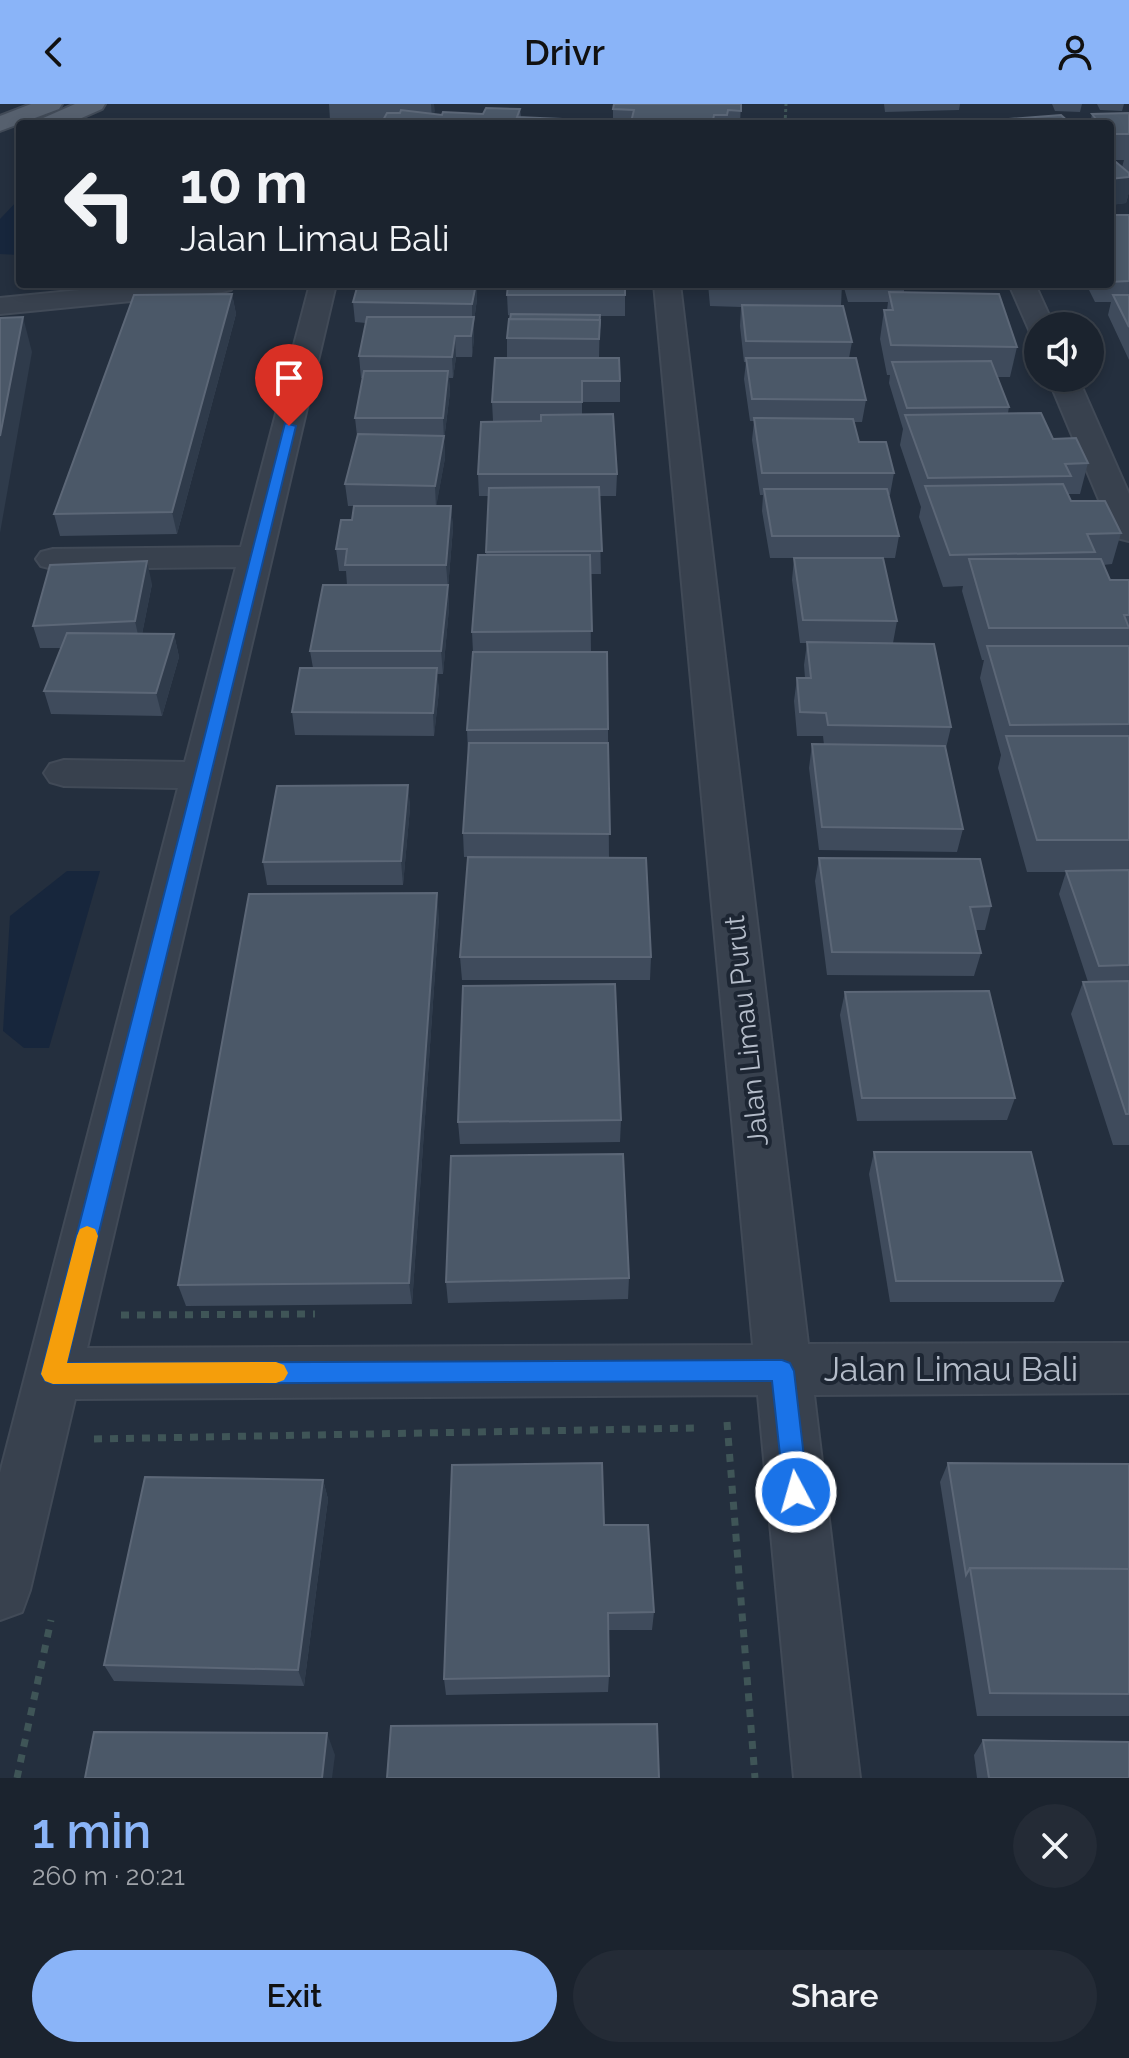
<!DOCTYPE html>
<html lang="en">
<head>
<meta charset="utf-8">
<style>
  :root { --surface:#1b232e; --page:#242b36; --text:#f1f3f6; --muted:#a0a4aa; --line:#39404a; --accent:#8ab4f8 }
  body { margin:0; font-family:Raleway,sans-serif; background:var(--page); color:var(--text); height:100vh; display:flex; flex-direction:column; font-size:30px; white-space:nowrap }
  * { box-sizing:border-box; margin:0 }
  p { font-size:26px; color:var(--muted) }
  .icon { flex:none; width:44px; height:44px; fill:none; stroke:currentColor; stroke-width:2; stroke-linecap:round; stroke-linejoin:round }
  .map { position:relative; height:1674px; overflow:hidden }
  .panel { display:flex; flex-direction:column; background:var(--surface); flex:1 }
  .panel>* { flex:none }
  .hud { position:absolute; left:16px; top:16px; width:1098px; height:168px; border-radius:8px; box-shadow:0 4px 12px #0003,0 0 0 2px var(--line); background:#1b232e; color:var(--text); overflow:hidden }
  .buttons { position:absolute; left:1024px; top:208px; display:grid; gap:16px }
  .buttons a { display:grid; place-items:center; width:80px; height:80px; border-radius:50%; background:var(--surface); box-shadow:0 4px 12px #0003,0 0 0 2px var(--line); font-size:40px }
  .pin { position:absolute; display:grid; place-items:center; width:68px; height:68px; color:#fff; margin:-82px -34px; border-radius:50% 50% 50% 0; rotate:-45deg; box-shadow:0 0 8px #0007 }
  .pin .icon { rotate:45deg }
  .me { position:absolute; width:88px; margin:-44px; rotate:354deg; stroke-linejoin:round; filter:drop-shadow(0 0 6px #0008) }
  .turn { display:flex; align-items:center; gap:28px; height:168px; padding:0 32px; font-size:36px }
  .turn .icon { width:104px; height:104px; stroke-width:2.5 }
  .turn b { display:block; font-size:56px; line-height:68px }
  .round { display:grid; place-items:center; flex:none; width:84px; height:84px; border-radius:42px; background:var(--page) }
  .headline { display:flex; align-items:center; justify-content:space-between; height:136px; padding:0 32px }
  h1 { font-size:48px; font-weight:600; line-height:60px; color:var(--accent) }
  .action { display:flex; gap:16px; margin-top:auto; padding:16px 32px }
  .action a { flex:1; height:92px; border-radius:48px; background:var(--accent); color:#111; font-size:32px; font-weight:600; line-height:92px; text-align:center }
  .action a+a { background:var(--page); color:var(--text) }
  header { display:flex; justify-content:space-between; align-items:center; height:104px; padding:0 32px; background:var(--accent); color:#111; font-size:36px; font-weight:600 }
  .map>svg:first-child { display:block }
  .water { fill:#17263c }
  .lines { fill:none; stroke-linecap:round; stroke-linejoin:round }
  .minor-casing { stroke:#414a57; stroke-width:4 }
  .major-casing { stroke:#414a57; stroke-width:4 }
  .path-far1 { stroke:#3f5557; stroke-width:3; stroke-dasharray:3 3; stroke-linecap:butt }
  .path { stroke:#3f5557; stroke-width:7; stroke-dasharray:8 8; stroke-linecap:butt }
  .minor { fill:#38414e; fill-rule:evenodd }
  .major { fill:#56606e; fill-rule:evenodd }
  .wall { fill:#3f4b5c; fill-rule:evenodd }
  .shaded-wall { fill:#2f3b4b }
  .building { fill:#4b5868; stroke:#5c6777; stroke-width:2 }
  .route { fill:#1a73e8; stroke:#114b97; stroke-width:2 }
  .slow { fill:#f59e0b }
  .labels { text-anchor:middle; stroke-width:8; stroke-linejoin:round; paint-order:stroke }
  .street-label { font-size:28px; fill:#b4bcc9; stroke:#1d2633 }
  .near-street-label { font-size:34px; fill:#b4bcc9; stroke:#1d2633 }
</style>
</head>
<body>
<header><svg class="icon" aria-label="back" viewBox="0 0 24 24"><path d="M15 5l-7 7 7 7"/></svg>Drivr<svg class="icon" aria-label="person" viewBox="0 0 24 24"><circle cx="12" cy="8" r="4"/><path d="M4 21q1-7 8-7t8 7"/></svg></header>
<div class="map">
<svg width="1129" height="1674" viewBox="0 0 1129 1674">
  <rect width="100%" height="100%" fill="#242f3e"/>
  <g class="water">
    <polygon points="20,94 20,151 0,150 0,115"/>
    <polygon points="67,767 100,767 49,944 24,944 3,927 10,812"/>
  </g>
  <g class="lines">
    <defs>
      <g id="minor">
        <polygon points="140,180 235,180 231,186 222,188 0,210 0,194"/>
        <polygon points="310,180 336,180 87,1244 753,1241 654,180 680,180 808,1240 1129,1239 1129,1289 814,1291 860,1674 794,1674 758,1291 75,1295 30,1486 22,1508 0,1516 0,1369 178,684 64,682 50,678 44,669 50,660 64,656 185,658 236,463 53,465 41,462 36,455 41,448 53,445 241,443"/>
        <polygon points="1009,180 1035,180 1054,222 1038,222 1038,230 1030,228"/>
        <polygon points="1048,274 1078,274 1129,390 1129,437 1117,434 1112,427"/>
      </g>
      <g id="major">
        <polygon points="31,0 62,0 59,5 0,27 0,12"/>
        <polygon points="75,0 105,0 102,5 68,20 38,20 41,15"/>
      </g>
    </defs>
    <use href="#minor" class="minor-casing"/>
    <use href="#major" class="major-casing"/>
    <g class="path-far1">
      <polyline points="785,20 786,0"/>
      <polyline points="260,184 282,182"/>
    </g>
    <g class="path">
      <polyline points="121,1211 315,1210"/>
      <polyline points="727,1318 755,1674"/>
      <polyline points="94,1335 696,1324"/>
      <polyline points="17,1674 51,1516"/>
    </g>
    <use href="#minor" class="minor"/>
    <use href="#major" class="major"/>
  </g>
  <g class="wall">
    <polygon points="329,0 434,0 434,10 442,11 483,10 520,5 521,14 613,18 613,5 741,0 740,20 383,20 384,15 330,16"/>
    <polygon points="884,0 960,0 959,6 885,8"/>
    <polygon points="1052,0 1082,0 1080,8 1055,7"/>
    <polygon points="1097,0 1124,0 1122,7 1100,6"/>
    <path d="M1129 9V88L1126 99 1110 101V20H1090L1092 10ZM1114 56H1124L1122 63Z"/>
    <polygon points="1110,111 1129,111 1129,256 1108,211 1111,198 1095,198 1086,180 1110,180"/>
    <polygon points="625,180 625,212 600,212 599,254 620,277 620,298 582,298 582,310 617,370 616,392 599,392 601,470 590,470 591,548 608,625 609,753 464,753 463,729 468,649 467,626 473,549 472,528 486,451 489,392 479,392 478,370 493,317 492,298 507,254 507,234 511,212 508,211 507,191"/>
    <polygon points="708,180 842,180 841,202 852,238 849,254 866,296 862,318 854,318 859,338 894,369 890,391 889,391 899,432 895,454 873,454 897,517 893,539 951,623 946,644 963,725 957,748 819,746 809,664 812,640 824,641 823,632 797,632 794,597 797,574 805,574 804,561 807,539 800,539 792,476 794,454 770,454 762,407 763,391 760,391 752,336 754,317 750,317 744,275 746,258 744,258 740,222 741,203 710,202"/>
    <polygon points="843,180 981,180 980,186 904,185 904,188 1017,243 1010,273 997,273 1009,303 1008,309 1053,335 1088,359 1080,390 1068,390 1071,397 1121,429 1112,460 1103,461 1110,476 1129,476 1129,1041 1113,1041 1071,910 1083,878 1088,878 1059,790 1066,768 1027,768 998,664 1001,651 980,574 984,556 982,556 962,487 963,482 943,483 919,413 921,403 900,341 903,325 889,279 890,271 887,271 880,235 884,206 887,206 888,198 848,198"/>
    <polygon points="232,190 236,210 177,430 60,432 54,410"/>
    <polygon points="477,195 474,217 474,234 472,253 456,253 453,274 449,274 450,288 444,336 445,354 436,402 451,402 453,424 448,484 449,504 443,570 437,570 439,587 434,632 295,631 292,608 313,564 310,547 347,481 346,467 339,467 336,445 352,416 362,402 348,402 345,380 357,332 355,314 363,274 361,274 359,252 366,219 355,218 353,198"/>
    <polygon points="152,480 142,530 174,530 179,553 162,612 51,610 44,587 61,544 40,544 33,522"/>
    <polygon points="408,681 410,704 403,781 267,781 263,758"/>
    <polygon points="819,754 991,802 985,826 975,826 981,849 974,872 827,871 815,777"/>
    <polygon points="439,812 412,1200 186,1202 178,1181"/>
    <polygon points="460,853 651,853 650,876 462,876"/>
    <polygon points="845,888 1015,994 1007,1016 857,1017 840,911"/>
    <polygon points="621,1016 620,1038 460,1040 458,1018"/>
    <polygon points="874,1048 1063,1177 1054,1198 890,1198 869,1070"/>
    <polygon points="629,1174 628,1195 448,1199 446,1178"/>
    <polygon points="948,1359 1129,1360 1129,1612 977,1612 940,1378"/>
    <polygon points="323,1376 328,1395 304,1582 114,1577 104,1561"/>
    <polygon points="604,1421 654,1508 652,1526 608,1526 609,1572 608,1588 446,1591 444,1575"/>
    <polygon points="983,1636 1129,1674 977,1674 974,1651"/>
  </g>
  <g class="shaded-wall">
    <polygon points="431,0 434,0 435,7 432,15"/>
    <polygon points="1129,73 1129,88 1126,99 1110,101 1110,75"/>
    <polygon points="476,180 477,180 477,195 474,217 474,234 472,253 472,200"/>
    <polygon points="232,190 236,210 177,430 172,408"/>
    <polygon points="23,213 32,248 0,429 0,332"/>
    <polygon points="455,232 456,253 453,274 452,253"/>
    <polygon points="448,267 450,288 444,336 443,314"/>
    <polygon points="444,332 445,354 436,404 435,382"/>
    <polygon points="451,402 453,424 448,484 446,461"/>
    <polygon points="147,457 152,480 140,540 135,517"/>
    <polygon points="448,481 449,504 443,570 441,547"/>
    <polygon points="174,530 179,553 162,612 156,589"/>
    <polygon points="437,564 439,587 434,632 433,609"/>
    <polygon points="408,681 410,704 403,781 401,757"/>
    <polygon points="437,789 439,812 412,1200 409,1179"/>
    <polygon points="323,1376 328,1395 304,1582 298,1566"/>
    <polygon points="327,1629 335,1651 332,1674 322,1674"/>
  </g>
  <g class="building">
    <polygon points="614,0 741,0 741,7 728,6 727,11 714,11 713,16 726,17 726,20 397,20 397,19 382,18 387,9 400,9 401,6 442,11 443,8 483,10 486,4 520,5 517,13 631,18 634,6 613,5"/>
    <polygon points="1129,9 1129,30 1110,30 1110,20 1100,20 1092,10"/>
    <polygon points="1061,11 1071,20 946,20"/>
    <polygon points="1110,53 1129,69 1129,73 1110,75"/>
    <polygon points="1110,111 1129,111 1129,177 1110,178"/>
    <polygon points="358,180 476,180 472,200 353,198"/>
    <polygon points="508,180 625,180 625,191 507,191"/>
    <polygon points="711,180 842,180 843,183 711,182"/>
    <polygon points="889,188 999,190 1017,243 891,241 884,206 893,206"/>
    <polygon points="232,190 172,408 54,410 134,191"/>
    <polygon points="1113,191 1129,191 1129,223"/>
    <polygon points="742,201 843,202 852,238 746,237"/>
    <polygon points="511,210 600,211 599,226 600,216 510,215"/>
    <polygon points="23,213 0,332 0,214"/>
    <polygon points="367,213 474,213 471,232 455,232 452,253 359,252"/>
    <polygon points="509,215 600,216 599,235 507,234"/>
    <polygon points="495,254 619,254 620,277 582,277 582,298 492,298"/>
    <polygon points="746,254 856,254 866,296 752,295"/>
    <polygon points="991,257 1009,303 907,304 892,258"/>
    <polygon points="364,267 448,267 443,314 355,314"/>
    <polygon points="1041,309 1053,335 1076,334 1088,359 1065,360 1071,372 928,374 905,311"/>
    <polygon points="613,310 617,370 478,370 481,318 541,317 541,311"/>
    <polygon points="754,314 853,315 859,338 886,338 894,369 762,369"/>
    <polygon points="358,330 444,332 435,382 345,380"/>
    <polygon points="1063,380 1071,397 1105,397 1121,429 1087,430 1095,448 950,451 925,382"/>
    <polygon points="599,383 602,447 486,448 489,384"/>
    <polygon points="764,385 887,385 899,432 772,432"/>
    <polygon points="354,402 451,402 446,461 345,461 347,445 336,445 341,416 352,416"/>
    <polygon points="478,451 590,451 592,527 472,528"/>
    <polygon points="794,454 883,454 897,517 803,516"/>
    <polygon points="969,455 1101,455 1110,476 1129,476 1129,511 1124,511 1129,524 989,524"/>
    <polygon points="147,457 135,517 33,522 50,461"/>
    <polygon points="323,481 448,481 441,547 310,547"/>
    <polygon points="67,529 174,530 156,589 44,587"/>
    <polygon points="807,538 934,540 951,623 828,621 826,609 800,608 797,574 811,574"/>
    <polygon points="987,542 1129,542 1129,620 1010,621"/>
    <polygon points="473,548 607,548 608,625 467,626"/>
    <polygon points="300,564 437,564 433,609 292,608"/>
    <polygon points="1006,632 1129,632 1129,736 1037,736"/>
    <polygon points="469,639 608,639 610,730 463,729"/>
    <polygon points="812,640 945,642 963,725 822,723"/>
    <polygon points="408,681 401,757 263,758 277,682"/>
    <polygon points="468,753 646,754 651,853 460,853"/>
    <polygon points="819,754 980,755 991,802 970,803 981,849 832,848"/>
    <polygon points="1129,766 1129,861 1099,862 1066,767"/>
    <polygon points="437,789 409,1179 178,1181 249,790"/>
    <polygon points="1129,877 1129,1010 1126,1010 1083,878"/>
    <polygon points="615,880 621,1016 458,1018 463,882"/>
    <polygon points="989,887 1015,994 862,994 845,888"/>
    <polygon points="874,1048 1031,1048 1063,1177 896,1177"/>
    <polygon points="623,1050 629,1174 446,1178 451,1052"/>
    <polygon points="602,1359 604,1421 648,1421 654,1508 608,1509 609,1572 444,1575 452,1361"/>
    <polygon points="948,1359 1129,1360 1129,1465 970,1464 966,1471"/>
    <polygon points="145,1373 323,1376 298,1566 104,1561"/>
    <polygon points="970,1464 1129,1465 1129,1590 990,1589"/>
    <polygon points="657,1620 659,1674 387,1674 391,1622"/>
    <polygon points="94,1628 327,1629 322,1674 85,1674"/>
    <polygon points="983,1636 1129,1638 1129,1674 989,1674"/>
  </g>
  <polygon class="route" points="285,319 296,322 67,1259 782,1256 790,1259 794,1267 808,1388 805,1396 796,1400 787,1396 784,1388 772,1277 53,1280 45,1277 41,1270"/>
  <polygon class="slow" points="87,1122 95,1125 98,1132 67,1259 276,1258 284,1261 288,1269 284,1276 276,1279 53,1280 45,1277 41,1270 77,1132 80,1125"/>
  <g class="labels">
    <g class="street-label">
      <text transform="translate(746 927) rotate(-96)" y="10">Jalan Limau Purut</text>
    </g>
    <g class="near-street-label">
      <text x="951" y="1277">Jalan Limau Bali</text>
    </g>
  </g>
</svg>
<div class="buttons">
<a><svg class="icon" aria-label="sound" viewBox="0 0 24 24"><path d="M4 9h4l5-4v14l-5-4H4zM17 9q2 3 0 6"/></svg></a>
</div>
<div class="pin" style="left:289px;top:322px;background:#d93025"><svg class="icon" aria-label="arrive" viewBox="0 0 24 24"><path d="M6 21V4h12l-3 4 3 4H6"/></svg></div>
<svg class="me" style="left:796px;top:1388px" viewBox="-20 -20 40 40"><circle r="17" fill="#1a73e8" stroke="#fff" stroke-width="3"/><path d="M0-11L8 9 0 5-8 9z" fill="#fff"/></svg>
<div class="hud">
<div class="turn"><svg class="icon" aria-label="left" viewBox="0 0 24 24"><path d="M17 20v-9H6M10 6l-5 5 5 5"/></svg><div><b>10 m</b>Jalan Limau Bali</div></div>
</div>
</div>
<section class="panel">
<div class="headline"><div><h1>1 min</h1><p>260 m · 20:21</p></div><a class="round"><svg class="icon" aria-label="close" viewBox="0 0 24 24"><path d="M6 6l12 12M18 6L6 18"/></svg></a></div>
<div class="action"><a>Exit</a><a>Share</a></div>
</section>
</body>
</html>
